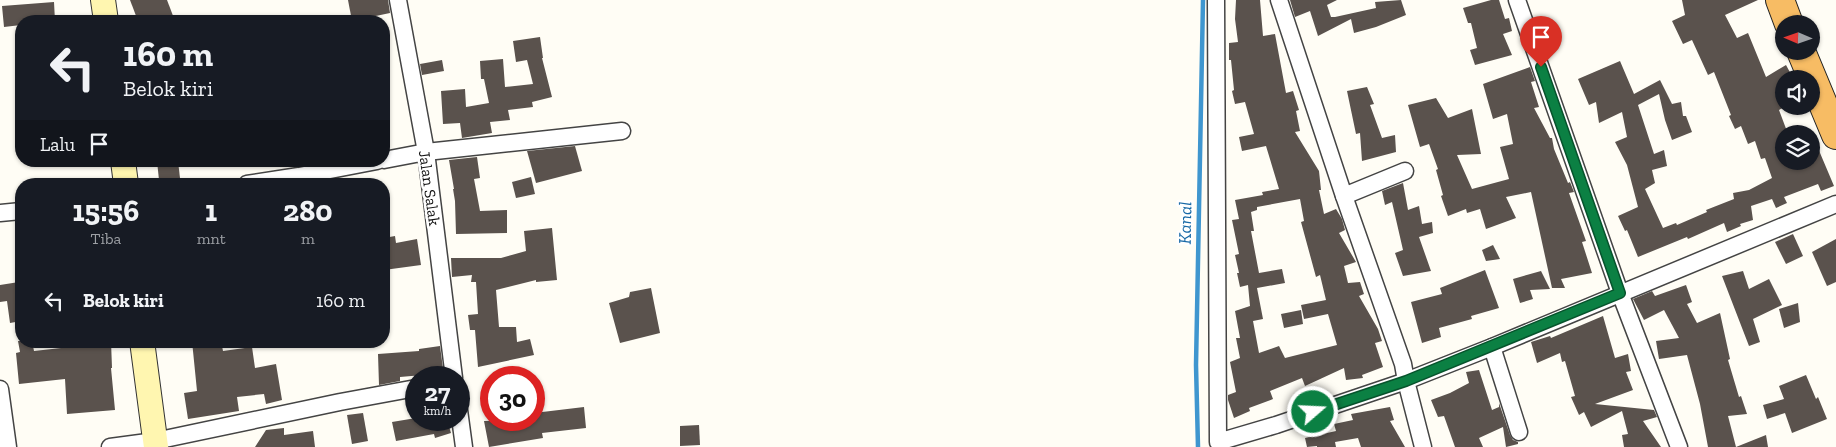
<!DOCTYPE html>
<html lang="id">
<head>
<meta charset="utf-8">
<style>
  :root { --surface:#171b24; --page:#20242c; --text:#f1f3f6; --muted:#9ea1a6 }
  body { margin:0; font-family:"Zilla Slab",serif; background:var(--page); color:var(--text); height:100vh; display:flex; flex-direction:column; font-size:19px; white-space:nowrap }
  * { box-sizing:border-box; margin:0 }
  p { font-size:16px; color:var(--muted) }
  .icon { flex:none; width:28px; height:28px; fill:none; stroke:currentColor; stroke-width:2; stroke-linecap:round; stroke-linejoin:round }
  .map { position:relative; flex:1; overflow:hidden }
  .drawer { position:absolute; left:15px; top:178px; width:375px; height:170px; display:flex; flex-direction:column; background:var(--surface); border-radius:20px; box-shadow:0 1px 4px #0004 }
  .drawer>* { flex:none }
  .top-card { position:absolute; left:15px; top:15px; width:375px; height:152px; border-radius:20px; box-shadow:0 1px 4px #0004; background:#171b24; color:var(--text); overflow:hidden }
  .needle { width:32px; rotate:272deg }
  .buttons { position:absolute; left:1775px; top:15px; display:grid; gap:10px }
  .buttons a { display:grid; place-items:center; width:45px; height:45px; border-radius:50%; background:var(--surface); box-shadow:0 1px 4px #0004; font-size:25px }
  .speed { position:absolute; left:405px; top:366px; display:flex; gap:10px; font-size:25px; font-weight:700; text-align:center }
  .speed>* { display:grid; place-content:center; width:65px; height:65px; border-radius:50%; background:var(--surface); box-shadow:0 1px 4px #0004; line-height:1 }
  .speed small { font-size:12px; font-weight:400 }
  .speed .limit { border:8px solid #d22; background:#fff; color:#111 }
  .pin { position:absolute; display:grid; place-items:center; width:42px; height:42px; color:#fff; margin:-51px -21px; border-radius:50% 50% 50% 0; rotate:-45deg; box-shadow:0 0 5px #0007 }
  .pin .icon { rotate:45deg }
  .me { position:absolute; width:55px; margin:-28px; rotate:71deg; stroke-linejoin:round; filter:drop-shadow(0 0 4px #0008) }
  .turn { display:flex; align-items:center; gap:18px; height:105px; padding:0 25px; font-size:22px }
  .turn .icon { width:65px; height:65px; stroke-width:2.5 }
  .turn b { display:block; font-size:35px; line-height:42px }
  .then { display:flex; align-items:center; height:48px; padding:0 25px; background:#0003; gap:10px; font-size:19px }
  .eta { display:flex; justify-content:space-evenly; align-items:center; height:85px; text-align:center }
  .eta b { font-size:30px; font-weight:700; line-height:35px }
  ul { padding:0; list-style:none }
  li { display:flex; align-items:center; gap:15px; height:75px; padding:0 25px }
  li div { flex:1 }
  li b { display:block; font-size:19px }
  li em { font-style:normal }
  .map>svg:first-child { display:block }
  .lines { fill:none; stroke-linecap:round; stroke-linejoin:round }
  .stream { stroke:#3f96cf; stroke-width:4.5 }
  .building { fill:#5a524d; fill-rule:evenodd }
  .minor-casing { stroke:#444; stroke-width:19 }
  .secondary-casing { stroke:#333; stroke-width:26 }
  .trunk-casing { stroke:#222; stroke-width:30 }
  .minor { stroke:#fff; stroke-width:16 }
  .secondary { stroke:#fff6b0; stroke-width:24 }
  .trunk { stroke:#f7bc64; stroke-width:28 }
  .route-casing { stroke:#07532c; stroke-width:12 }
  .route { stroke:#0b8043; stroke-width:9 }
  .labels { text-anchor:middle; stroke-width:5; stroke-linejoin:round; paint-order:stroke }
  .street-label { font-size:16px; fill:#111; stroke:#fff }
  .water-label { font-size:18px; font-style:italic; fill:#1768a6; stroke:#fff }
</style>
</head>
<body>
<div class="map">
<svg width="1836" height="447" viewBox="0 0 1836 447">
  <rect width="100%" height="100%" fill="#fffdf5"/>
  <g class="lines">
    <polyline class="stream" points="1198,447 1196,365 1203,0"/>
  </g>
  <g class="building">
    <polygon points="130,0 167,0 175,21 138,21"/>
    <polygon points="348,0 388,0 390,13 352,21"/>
    <path d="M1236 0H1260L1263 36 1275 34 1286 93 1293 91 1299 110 1296 111 1300 131 1295 132 1319 171 1321 190H1319L1324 214 1336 209 1342 219 1345 230 1339 233 1356 262 1344 266 1348 283 1360 282 1364 294 1359 296 1378 329 1382 341 1375 343 1383 367 1362 375 1363 378 1346 380 1344 368 1305 386 1302 378 1270 391 1273 399 1249 408 1250 411 1234 418 1228 400V395L1236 392 1230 362 1240 358 1236 338H1240L1235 311 1250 306 1248 285 1240 287 1237 273H1239L1235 255 1239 254 1232 220 1239 219 1235 200 1263 195 1262 192 1279 189 1266 146 1242 151 1239 137 1254 134 1245 102 1235 104 1232 91 1234 90 1231 60H1229V43L1238 42 1235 19ZM1300 199 1304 221 1301 222 1316 277 1320 275 1326 300 1301 305 1304 319 1328 314 1337 345 1285 358 1279 346 1259 353 1253 321 1263 319 1257 288 1285 283 1282 269 1259 273 1251 231H1254L1251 212 1257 210V207Z"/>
    <polygon points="1290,0 1337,0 1327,5 1331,17 1335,17 1376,8 1375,2 1401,0 1406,15 1376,27 1354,33 1351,19 1318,36 1310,11 1295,17"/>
    <polygon points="1491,0 1499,0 1505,19 1509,18 1512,31 1503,34 1512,55 1475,65 1470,50 1477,48 1471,23 1468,23 1463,8"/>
    <polygon points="1682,0 1758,0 1725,15 1737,38 1748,33 1766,77 1786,65 1793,78 1784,79 1784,107 1779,110 1788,134 1784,134 1784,161 1811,161 1812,134 1834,186 1821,191 1818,184 1784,197 1787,203 1776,208 1772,199 1751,206 1753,220 1740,224 1741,226 1727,232 1724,223 1688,239 1687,237 1638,257 1627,230 1625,231 1618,216 1638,207 1627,165 1615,142 1627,137 1622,112 1599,123 1596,102 1589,105 1578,79 1620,61 1634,94 1660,80 1672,104 1681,102 1683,116 1686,116 1692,132 1672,140 1665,120 1659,94 1638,105 1654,154 1664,150 1667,166 1652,170 1655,183 1645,189 1663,228 1676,223 1677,225 1707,212 1706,210 1734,199 1733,193 1749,190 1772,178 1765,158 1761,159 1755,141 1748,144 1741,126 1735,129 1729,116 1731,115 1714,72 1708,75 1692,40 1683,44 1672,21 1685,15"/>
    <polygon points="54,2 55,21 21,21 21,25 4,27 2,6"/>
    <polygon points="540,37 543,58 542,58 552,97 532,102 533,107 508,110 510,120 490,122 492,133 462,138 460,123 443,124 441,91 465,89 466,107 489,103 484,79 481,79 480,61 503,59 505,87 533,84 527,60 516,62 513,41"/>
    <polygon points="442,60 444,71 422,75 420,64"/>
    <polygon points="1530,67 1535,81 1531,82 1539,107 1534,108 1550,138 1552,138 1554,149 1568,183 1570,182 1574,192 1569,193 1586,241 1582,242 1592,273 1561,279 1565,288 1552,288 1531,192 1506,197 1516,218 1486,229 1480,209 1467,213 1466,209 1448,216 1441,196 1443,195 1436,170 1438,169 1429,144 1420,147 1408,105 1436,98 1448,118 1472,109 1481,154 1457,155 1472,189 1509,179 1500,147 1513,144 1507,114 1493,119 1483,84"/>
    <polygon points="1367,87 1374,104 1370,105 1382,138 1395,135 1396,152 1362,161 1360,133 1356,134 1347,91"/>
    <polygon points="575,146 582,171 536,183 527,151"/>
    <polygon points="477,157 480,178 474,179 480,211 507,210 507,233 456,234 455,201 453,189 454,189 449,160"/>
    <polygon points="157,161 178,161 180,178 159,180"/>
    <polygon points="531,177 535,194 516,198 512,182"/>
    <polygon points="1403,183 1408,210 1419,206 1422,224 1432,222 1433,233 1419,237 1431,271 1403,276 1395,253 1403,250 1392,202 1385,205 1382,191"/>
    <polygon points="552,228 557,280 536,282 536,280 496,290 499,327 516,327 517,342 530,339 534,355 478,367 475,330 470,330 468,315 478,314 476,282 471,282 472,275 452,277 451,258 501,258 526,251 524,231"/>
    <polygon points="1793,234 1803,256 1786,264 1775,242"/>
    <polygon points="395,236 396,243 417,239 421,265 384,270 384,238"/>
    <polygon points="1836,239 1836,282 1827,286 1812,252"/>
    <polygon points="1493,245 1500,259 1486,261 1482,250"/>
    <polygon points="1485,270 1499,308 1471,316 1472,319 1439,328 1441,337 1422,343 1411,302 1442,294 1440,288"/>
    <polygon points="1541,271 1550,289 1530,290 1533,299 1520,303 1513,279"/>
    <polygon points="1743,271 1749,289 1769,279 1782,305 1753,319 1760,342 1749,346 1722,276"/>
    <polygon points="19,282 21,295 21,321 10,323 7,301 0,302 0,285"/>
    <polygon points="1686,285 1692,302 1687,304 1697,323 1720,313 1730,359 1728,360 1739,397 1741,396 1747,414 1728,416 1736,447 1708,447 1700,404 1687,355 1659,359 1656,341 1679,338 1664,310 1644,320 1633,299 1652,291 1655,296"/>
    <polygon points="651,288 660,333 620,343 609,303 629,297 630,292"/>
    <polygon points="1798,303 1800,322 1784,328 1779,309"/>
    <polygon points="1301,310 1303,324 1284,328 1281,314"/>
    <polygon points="1603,316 1615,358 1628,354 1631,371 1626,372 1633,390 1595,404 1654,410 1657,417 1643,421 1661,447 1624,447 1622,435 1628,434 1622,411 1591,427 1584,412 1579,415 1571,397 1575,396 1565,361 1562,362 1560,353 1537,363 1531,342 1550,336 1551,338"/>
    <polygon points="18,341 32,341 34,351 79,346 79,341 111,341 112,368 111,368 115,410 67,414 65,379 19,384 16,353 20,352"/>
    <polygon points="192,341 221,341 223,351 252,347 255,368 276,364 282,400 266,404 264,394 237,397 239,411 188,419 184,393 197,391"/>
    <polygon points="440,346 444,376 423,378 423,375 400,377 400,381 379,385 378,354 419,351 419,349"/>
    <polygon points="1479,370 1492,410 1499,407 1499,403 1510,435 1513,440 1518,442 1518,444 1506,447 1503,427 1479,438 1483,447 1455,447 1444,416 1438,417 1431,400 1450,393 1469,383 1466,372"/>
    <polygon points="1806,375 1816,399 1818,397 1827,419 1792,433 1785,413 1767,419 1763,405 1784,399 1779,386"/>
    <polygon points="584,407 586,428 542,433 543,438 489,447 484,421 534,420 534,413"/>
    <polygon points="1390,407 1394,420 1390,421 1405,447 1361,447 1358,438 1335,442 1336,447 1317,447 1317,446 1307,447 1305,438 1336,431 1334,424 1353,420 1351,414"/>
    <polygon points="363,413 368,441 352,444 347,415"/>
    <polygon points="416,418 416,420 447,420 451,433 435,438 434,434 396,441 392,422"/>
    <polygon points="699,425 700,445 680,446 680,426"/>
    <polygon points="284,428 284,435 313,431 315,447 255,447 266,430"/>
    <polygon points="1766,435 1768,447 1736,447"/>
  </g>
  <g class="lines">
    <defs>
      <g id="minor">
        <polyline points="398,0 426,152 454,378"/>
        <polyline points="1216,0 1218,442 1276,425 1406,381 1492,347 1836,204"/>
        <polyline points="1279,0 1344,196 1403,364 1406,381 1423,447"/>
        <polyline points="1517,0 1620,293 1679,447"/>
        <polyline points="384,160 426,152 622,131"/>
        <polyline points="247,184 299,176 377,161"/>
        <polyline points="1344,196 1405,171"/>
        <polyline points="0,213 21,211"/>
        <polyline points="1492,347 1519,432"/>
        <polyline points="0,389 8,447"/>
        <polyline points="459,410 464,447"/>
        <polyline points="110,447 155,441 340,402 416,388"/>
      </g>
      <g id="secondary">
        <polyline points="103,0 106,21"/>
        <polyline points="123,161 126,184"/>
        <polyline points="142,341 156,447"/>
      </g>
      <g id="trunk">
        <polyline points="1780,0 1789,24"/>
        <polyline points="1801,51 1836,135"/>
      </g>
    </defs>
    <use href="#minor" class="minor-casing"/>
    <use href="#secondary" class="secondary-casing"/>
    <use href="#trunk" class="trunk-casing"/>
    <use href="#minor" class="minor"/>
    <use href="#secondary" class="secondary"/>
    <use href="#trunk" class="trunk"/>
  </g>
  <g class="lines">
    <defs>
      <polyline id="route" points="1313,412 1406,381 1620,293 1541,67"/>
    </defs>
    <use href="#route" class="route-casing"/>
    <use href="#route" class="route"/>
  </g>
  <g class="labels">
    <g class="street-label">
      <text transform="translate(430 188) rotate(82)" y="6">Jalan Salak</text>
    </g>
    <g class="water-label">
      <text transform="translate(1185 223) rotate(-89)" y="6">Kanal</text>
    </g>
  </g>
</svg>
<div class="buttons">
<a><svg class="needle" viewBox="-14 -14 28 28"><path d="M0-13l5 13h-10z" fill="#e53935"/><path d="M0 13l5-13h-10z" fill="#9ea1a6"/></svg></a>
<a><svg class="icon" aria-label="sound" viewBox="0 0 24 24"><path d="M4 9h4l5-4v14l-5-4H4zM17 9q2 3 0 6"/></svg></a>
<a><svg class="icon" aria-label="layers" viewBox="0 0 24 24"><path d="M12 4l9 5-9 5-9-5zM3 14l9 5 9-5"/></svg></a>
</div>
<div class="speed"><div>27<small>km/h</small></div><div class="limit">30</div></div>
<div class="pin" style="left:1541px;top:67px;background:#d93025"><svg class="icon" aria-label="arrive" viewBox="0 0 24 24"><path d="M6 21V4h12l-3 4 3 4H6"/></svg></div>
<svg class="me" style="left:1313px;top:412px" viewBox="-20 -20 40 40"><circle r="17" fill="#0b8043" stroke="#fff" stroke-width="3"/><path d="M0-11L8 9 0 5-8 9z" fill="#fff"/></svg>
<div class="top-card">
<div class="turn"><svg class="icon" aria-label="left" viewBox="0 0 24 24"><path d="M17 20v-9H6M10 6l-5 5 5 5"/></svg><div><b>160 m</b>Belok kiri</div></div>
<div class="then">Lalu<svg class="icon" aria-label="arrive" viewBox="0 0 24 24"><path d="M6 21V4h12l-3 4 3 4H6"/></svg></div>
</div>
<section class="drawer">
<div class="eta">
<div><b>15:56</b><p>Tiba</p></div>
<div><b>1</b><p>mnt</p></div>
<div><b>280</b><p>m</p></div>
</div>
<ul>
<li><svg class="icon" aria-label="left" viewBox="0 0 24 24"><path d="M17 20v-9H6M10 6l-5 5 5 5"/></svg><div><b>Belok kiri</b></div><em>160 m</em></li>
</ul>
</section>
</div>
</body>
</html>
